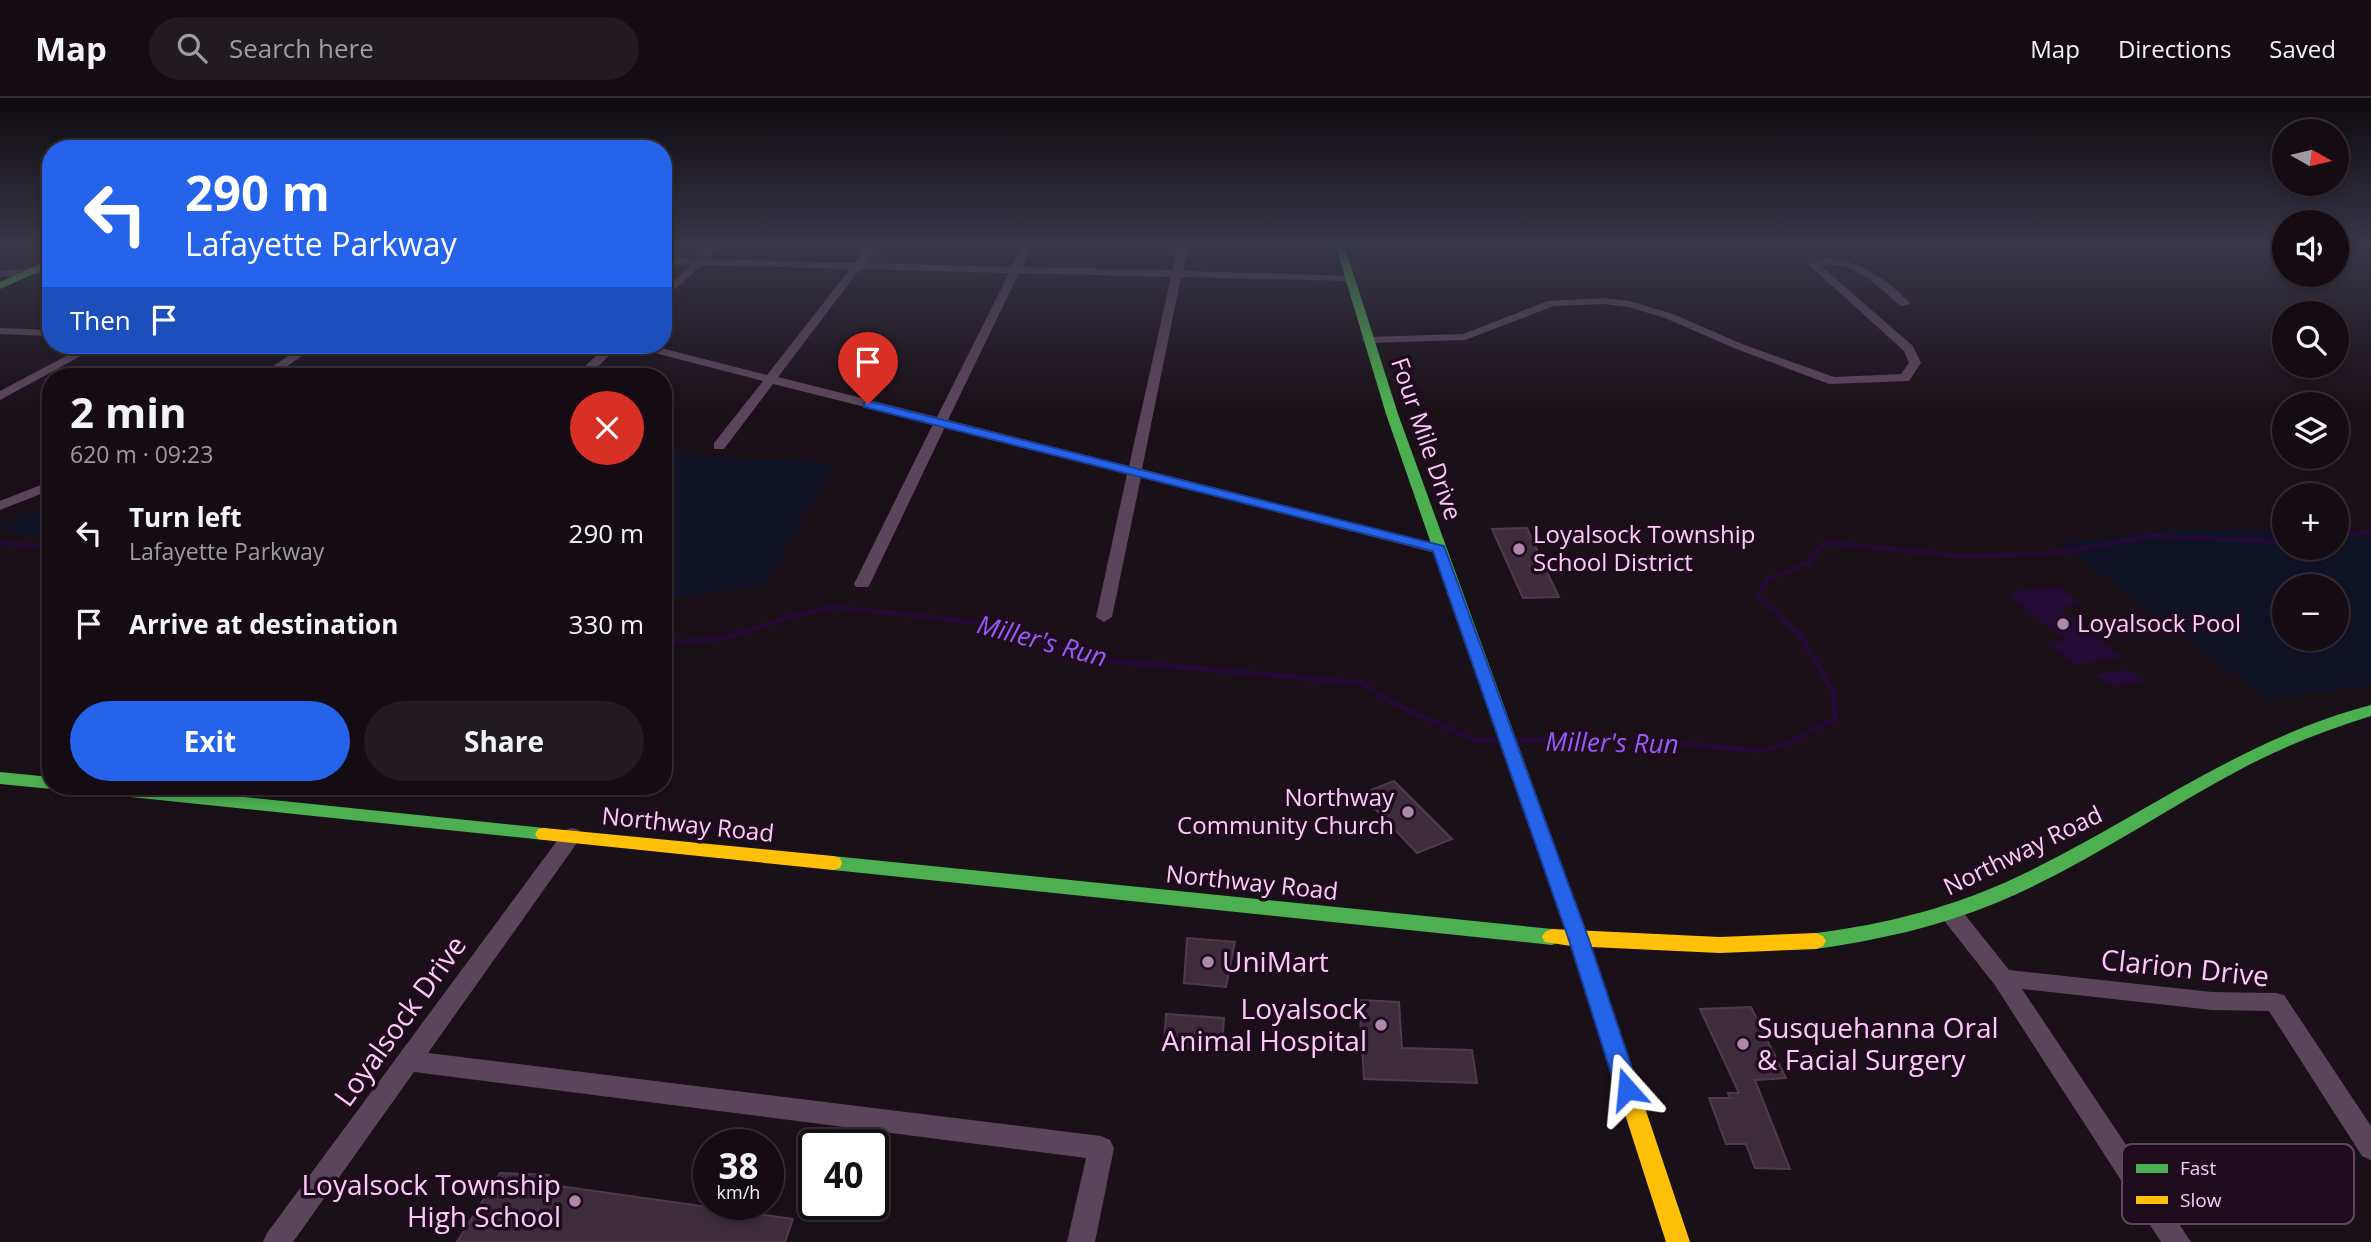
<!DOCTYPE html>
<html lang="en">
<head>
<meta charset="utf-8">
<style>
  :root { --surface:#140c12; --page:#211a20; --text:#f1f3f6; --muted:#9d9b9f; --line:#332c32; --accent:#2563eb }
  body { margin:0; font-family:"Open Sans",sans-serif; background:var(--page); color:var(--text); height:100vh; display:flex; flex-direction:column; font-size:26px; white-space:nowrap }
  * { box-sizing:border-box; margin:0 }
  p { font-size:23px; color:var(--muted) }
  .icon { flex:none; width:38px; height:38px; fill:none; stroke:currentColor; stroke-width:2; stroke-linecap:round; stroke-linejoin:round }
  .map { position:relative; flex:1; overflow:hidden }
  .side { position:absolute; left:42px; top:270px; width:630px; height:427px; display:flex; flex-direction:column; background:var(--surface); border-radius:28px; box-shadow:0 4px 10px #0003,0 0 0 2px var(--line) }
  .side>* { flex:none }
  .banner { position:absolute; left:42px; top:42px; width:630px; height:214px; border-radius:28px; box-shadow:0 4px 10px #0003,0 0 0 2px var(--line); background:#2563eb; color:#fff; overflow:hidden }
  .needle { width:46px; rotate:98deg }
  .buttons { position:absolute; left:2272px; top:21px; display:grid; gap:14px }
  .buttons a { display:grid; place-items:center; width:77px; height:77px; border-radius:50%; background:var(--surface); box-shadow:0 4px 10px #0003,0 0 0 2px var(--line); font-size:35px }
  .speed { position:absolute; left:693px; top:1031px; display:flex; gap:14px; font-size:35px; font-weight:700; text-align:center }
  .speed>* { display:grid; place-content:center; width:91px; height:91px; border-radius:50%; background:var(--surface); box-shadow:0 4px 10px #0003,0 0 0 2px var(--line); line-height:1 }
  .speed small { font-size:18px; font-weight:400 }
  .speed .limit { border:4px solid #111; border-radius:10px; background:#fff; color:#111 }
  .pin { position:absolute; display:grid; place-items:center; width:60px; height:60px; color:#fff; margin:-72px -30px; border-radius:50% 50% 50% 0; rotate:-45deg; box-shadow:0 0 7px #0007 }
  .pin .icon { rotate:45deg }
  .me { position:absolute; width:77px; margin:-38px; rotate:342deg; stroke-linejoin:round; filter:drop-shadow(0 0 5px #0008) }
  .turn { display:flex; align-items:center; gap:24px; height:147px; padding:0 28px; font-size:32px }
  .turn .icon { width:91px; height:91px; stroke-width:2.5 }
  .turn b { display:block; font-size:49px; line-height:60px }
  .then { display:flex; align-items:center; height:66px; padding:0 28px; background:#0003; gap:14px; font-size:26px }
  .round { display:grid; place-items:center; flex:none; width:74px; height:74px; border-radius:37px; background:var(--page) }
  .overview { display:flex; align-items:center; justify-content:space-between; height:119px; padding:0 28px }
  h1 { font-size:42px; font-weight:700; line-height:52px }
  .cta { display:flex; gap:14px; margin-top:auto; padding:14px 28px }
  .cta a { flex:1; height:80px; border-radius:42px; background:var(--accent); color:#fff; font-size:28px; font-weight:700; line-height:80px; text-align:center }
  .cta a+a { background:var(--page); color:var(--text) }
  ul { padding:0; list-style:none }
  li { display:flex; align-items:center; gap:21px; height:91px; padding:0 28px }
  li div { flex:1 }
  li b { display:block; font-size:26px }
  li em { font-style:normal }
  header { display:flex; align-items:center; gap:42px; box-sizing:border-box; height:98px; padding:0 35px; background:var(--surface); border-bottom:2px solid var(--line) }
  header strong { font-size:33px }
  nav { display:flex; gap:38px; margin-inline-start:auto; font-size:24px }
  .search { width:490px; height:63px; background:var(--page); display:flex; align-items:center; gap:18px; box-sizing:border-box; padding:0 24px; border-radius:38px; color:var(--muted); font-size:26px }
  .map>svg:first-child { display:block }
  .green { fill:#101226; fill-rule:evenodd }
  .water { fill:#240a37 }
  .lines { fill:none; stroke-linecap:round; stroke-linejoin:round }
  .stream-far1 { stroke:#240a37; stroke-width:4.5 }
  .stream { stroke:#240a37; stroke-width:5 }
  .building { fill:#3d2d3b; stroke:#4e3a4c; stroke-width:2 }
  .street { fill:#5b455a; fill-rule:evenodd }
  .fast { fill:#4caf50; fill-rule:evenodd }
  .slow { fill:#ffc107; fill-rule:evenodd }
  .route { fill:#2563eb; stroke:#184099; stroke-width:2 }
  .poi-dot { fill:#ae89ac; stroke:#1e0c1c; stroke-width:2.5 }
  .labels { text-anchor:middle; stroke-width:7; stroke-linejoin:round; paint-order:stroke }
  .street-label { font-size:24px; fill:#fecafc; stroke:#1e0c1c }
  .poi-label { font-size:24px; fill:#fecafc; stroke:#1e0c1c; text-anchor:start }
  .water-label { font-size:26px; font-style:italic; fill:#9a5afc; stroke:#1e0c1c }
  .near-poi-label { font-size:28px; fill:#fecafc; stroke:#1e0c1c; text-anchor:start }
  .near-street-label { font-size:28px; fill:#fecafc; stroke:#1e0c1c }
  .key { fill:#1e0c1c; stroke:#61455f; stroke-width:2 }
  .key-label { font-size:19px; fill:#fecafc }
</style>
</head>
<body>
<header>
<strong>Map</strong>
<div class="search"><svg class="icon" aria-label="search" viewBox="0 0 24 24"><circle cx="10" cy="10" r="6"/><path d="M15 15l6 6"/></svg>Search here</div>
<nav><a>Map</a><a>Directions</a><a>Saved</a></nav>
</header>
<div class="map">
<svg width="2371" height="1144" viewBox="0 0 2371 1144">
  <rect width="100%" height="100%" fill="#1a1018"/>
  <g class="green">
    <polygon points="663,357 833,365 766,486 663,501"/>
    <polygon points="51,405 51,443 0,430 0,428"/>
    <path d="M2192 430 2284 432V450H2336V433H2371V587L2267 601 2060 445ZM2284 488H2336V541H2284Z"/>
  </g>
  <g class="water">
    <polygon points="2058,488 2081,506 2058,510 2123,559 2074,567 2047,545 2067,543 2006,495"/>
    <polygon points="2129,572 2145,584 2110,589 2095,576"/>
  </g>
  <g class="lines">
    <g class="stream-far1">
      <polyline points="2336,438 2371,434"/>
      <polyline points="0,444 51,450"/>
      <polyline points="781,521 832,509 950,521"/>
      <polyline points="1783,521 1757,498 1769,481 1808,465 1825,444 1959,458 2049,456 2152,438 2284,444"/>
    </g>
    <g class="stream">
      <polyline points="938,520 990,527 1091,561 1361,585 1389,603 1476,643 1500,642"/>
      <polyline points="663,545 725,540 787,520"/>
      <polyline points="1514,642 1637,642 1761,653 1782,648 1835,621 1834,595 1800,537 1781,520"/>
    </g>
  </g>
  <g class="building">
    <polygon points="1527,430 1546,472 1559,499 1523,500 1492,431"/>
    <polygon points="1394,683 1452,741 1417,755 1361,696"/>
    <polygon points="1187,840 1235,844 1226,889 1184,885"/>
    <polygon points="1359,902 1399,904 1402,950 1472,952 1477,985 1364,981"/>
    <polygon points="1751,909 1786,980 1755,982 1790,1071 1755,1070 1746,1046 1726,1046 1709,1000 1730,1000 1728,995 1739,995 1700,911"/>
    <polygon points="1166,916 1224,920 1222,952 1164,949"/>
    <polygon points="500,1075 549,1077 545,1086 793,1121 785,1144 457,1144"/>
  </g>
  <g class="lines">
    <g class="street">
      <polygon points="38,146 51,146 51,150 39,148"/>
      <path d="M712 146H723L708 161 854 165 869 146H879L865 165 1012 169 1023 146H1033L1022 169 1172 172 1178 146H1188L1183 173 1353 178V182L1349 183 1181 179 1142 371 1444 448 1447 451 1439 456 1141 379 1112 519 1104 524 1096 519 1127 376 945 329 870 486 868 489H856L854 486 933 326 773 286 724 351H714V345L763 283 632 249 630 247H649L767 277 850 171 702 167 663 202V193L691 167 663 166V160L697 161ZM860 171 1009 175 937 319 778 279ZM1019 175 1171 179 1129 368 948 322Z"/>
      <path d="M1827 160C1859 161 1889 183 1911 206L1901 208C1880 191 1852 159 1821 168L1913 248 1921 265 1909 283 1829 286 1734 250 1665 220 1628 209 1604 206 1554 208 1465 242 1368 245 1362 242 1368 239 1463 236 1548 203 1604 200 1629 203 1673 216 1742 246 1834 279 1901 276 1909 265 1904 253 1809 167Z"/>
      <polygon points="51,169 51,175 0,179 0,173"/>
      <polygon points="0,230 51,232 51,238 0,236"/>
      <polygon points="87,247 101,247 0,302 0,293"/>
      <polygon points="304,247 318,247 273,278 259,278"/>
      <polygon points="607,247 620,247 588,278 575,278"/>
      <polygon points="51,383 51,392 0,412 0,403"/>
      <polygon points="572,730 579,732 582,737 579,742 428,955 1101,1038 1110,1042 1114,1050 1095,1144 1067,1144 1086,1060 414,974 293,1144 263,1144 267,1135 565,732"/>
      <polygon points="1950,806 1958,808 2009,872 2212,894 2276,895 2284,897 2371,1028 2371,1062 2362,1058 2269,913 2212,912 2022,891 2191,1144 2161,1144 1994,886 1942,820 1939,814 1942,808"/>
    </g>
    <g class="fast">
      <polygon points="1335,146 1344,146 1398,316 1589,842 1586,847 1579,850 1572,847 1569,842 1386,316"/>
      <polygon points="51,161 51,168 0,191 0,184"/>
      <path d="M2371 607V618C2327 632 2284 648 2243 670 2160 714 2083 769 1996 805 1938 829 1878 842 1816 851L1809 848 1806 843 1809 838 1816 835C1887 826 1954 809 2019 778 2137 722 2243 640 2371 607Z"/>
      <polygon points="0,674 51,679 51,688 58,688 51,691 0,686"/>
      <polygon points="73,688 137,688 544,730 550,731 553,736 550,741 544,742 82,694 76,692"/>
      <polygon points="833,758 1552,831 1559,834 1562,839 1559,844 1552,847 833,772 826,770 824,765 826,760"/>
    </g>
    <g class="slow">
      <polygon points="544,730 833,758 840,760 842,765 840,770 833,772 544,742 538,741 535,736 538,731"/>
      <polygon points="1552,831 1720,839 1816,835 1823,838 1826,843 1823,848 1816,851 1720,855 1591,849 1690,1144 1666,1144 1571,848 1545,844 1542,839 1545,834"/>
    </g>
  </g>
  <linearGradient id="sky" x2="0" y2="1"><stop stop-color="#0e090d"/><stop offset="0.48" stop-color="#383748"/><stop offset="1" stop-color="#383748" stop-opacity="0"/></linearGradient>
  <rect width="2371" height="307" fill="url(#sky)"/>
  <polygon class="route" points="868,303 1444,448 1589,842 1639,991 1635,998 1627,1001 1619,998 1616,991 1569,842 1433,453 864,309 864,304"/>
  <g class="poi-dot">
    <circle cx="1519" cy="451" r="7"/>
    <circle cx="2063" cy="526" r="7"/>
    <circle cx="1408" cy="714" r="7"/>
    <circle cx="1208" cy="864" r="7"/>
    <circle cx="1381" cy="927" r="7"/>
    <circle cx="1743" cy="946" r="7"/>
    <circle cx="575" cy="1103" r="7"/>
  </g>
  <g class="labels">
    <g class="street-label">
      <text transform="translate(1426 341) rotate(71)" y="8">Four Mile Drive</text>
      <text transform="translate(688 727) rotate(6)" y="8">Northway Road</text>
      <text transform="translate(2023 753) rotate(-26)" y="8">Northway Road</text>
      <text transform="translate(1252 785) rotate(6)" y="8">Northway Road</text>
    </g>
    <g class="poi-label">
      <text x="1533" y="445">Loyalsock Township<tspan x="1533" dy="28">School District</tspan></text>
      <text x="2077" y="534">Loyalsock Pool</text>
      <text x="1394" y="708" text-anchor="end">Northway<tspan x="1394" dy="28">Community Church</tspan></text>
    </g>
    <g class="water-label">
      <text transform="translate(1042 543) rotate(15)" y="9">Miller's Run</text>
      <text transform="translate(1612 645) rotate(1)" y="9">Miller's Run</text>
    </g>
    <g class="near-poi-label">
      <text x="1222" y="874">UniMart</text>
      <text x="1367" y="921" text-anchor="end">Loyalsock<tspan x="1367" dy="32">Animal Hospital</tspan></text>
      <text x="1757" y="940">Susquehanna Oral<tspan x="1757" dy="32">&amp; Facial Surgery</tspan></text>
      <text x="561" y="1097" text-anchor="end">Loyalsock Township<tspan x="561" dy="32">High School</tspan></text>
    </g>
    <g class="near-street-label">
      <text transform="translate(2185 870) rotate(6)" y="10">Clarion Drive</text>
      <text transform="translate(400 923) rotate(-54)" y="10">Loyalsock Drive</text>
    </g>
  </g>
  <rect x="2122" y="1046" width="232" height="80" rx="10" class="key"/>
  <rect x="2136" y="1066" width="32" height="9" fill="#4caf50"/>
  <rect x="2136" y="1098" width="32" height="8" fill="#ffc107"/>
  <g class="key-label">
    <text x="2180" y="1077">Fast</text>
    <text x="2180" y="1109">Slow</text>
  </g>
</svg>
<div class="buttons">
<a><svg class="needle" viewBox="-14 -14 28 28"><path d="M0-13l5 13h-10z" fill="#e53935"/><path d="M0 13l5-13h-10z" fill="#9d9b9f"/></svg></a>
<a><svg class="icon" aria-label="sound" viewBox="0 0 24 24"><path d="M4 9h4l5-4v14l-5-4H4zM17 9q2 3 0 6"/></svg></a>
<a><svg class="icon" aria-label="search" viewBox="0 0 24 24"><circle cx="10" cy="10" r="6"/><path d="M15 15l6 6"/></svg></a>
<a><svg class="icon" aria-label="layers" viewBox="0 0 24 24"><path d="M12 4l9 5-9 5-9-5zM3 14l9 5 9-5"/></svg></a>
<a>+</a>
<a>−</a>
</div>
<div class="speed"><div>38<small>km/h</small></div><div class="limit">40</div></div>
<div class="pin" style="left:868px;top:306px;background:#d93025"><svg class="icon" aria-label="arrive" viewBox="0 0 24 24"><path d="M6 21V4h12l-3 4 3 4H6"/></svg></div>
<svg class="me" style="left:1627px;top:991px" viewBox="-20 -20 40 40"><path d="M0-17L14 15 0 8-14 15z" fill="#2563eb" stroke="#fff" stroke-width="4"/></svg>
<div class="banner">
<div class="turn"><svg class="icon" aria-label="left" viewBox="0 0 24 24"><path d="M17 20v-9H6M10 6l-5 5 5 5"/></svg><div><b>290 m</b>Lafayette Parkway</div></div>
<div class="then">Then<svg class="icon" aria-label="arrive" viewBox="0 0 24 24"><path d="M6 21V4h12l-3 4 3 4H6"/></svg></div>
</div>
<section class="side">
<div class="overview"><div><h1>2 min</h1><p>620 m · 09:23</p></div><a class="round" style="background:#d93025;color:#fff"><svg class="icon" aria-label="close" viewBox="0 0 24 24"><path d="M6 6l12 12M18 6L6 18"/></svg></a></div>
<ul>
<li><svg class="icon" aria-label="left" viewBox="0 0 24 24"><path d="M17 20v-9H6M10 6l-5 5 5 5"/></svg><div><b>Turn left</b><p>Lafayette Parkway</p></div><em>290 m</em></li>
<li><svg class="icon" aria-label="arrive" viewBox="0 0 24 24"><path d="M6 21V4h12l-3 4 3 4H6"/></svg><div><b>Arrive at destination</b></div><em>330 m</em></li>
</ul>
<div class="cta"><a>Exit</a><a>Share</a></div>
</section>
</div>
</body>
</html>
